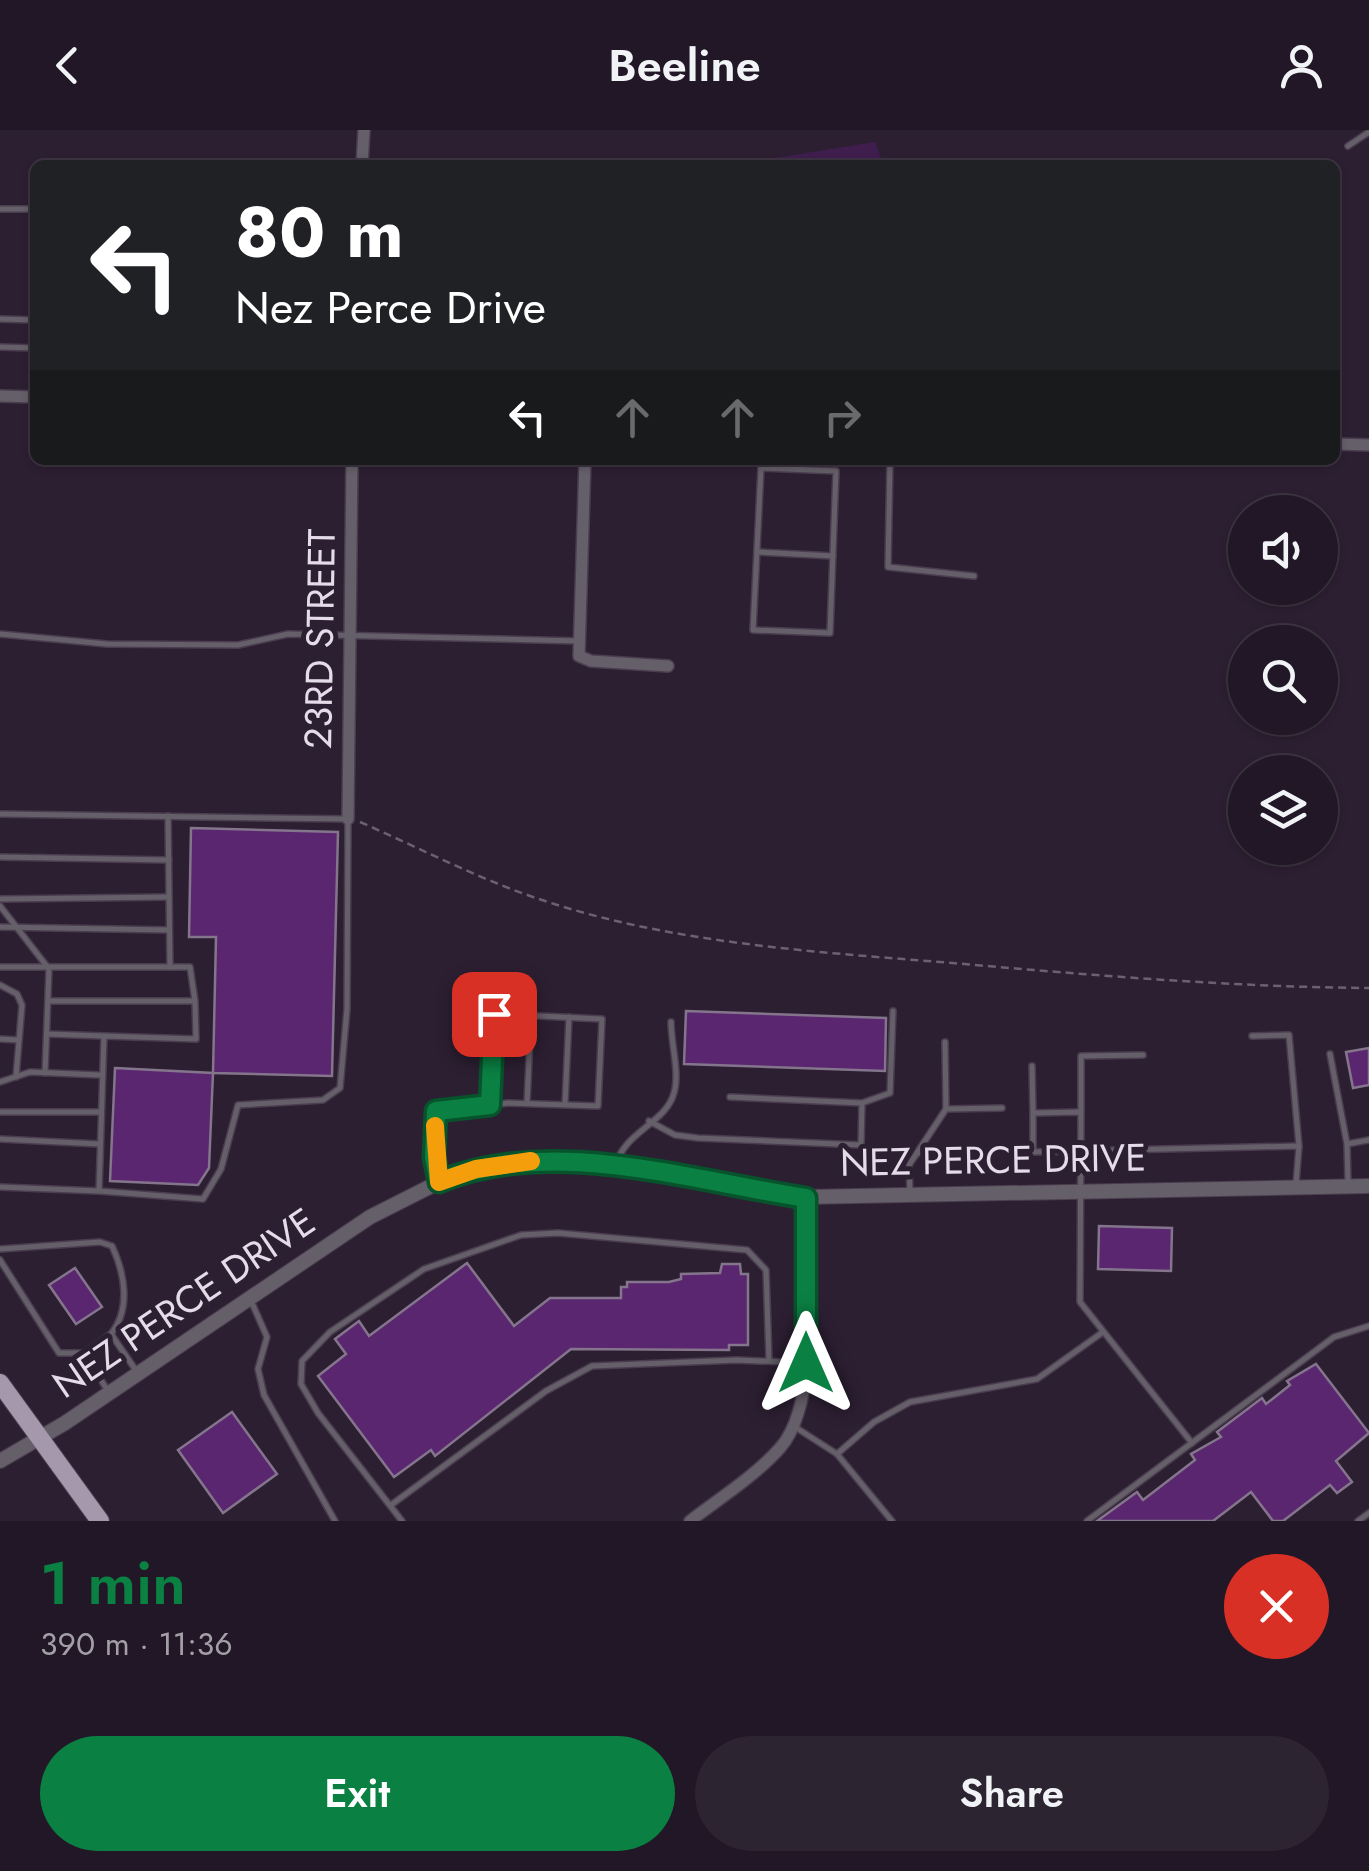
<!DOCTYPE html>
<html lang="en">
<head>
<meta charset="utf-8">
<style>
  :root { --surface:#211726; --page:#2d2432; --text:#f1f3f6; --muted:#a29fa7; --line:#3e3643; --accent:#0b8043 }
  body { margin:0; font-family:Jost,sans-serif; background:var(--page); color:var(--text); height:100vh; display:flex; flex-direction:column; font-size:38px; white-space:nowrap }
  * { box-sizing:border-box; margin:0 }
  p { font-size:32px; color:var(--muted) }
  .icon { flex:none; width:55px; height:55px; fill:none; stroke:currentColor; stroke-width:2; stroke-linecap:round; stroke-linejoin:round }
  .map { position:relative; height:1391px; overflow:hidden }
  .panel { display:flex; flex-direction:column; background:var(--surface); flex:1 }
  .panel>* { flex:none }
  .hud { position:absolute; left:30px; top:30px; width:1310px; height:305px; border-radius:15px; box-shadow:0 2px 8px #0004,0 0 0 2px var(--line); background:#202124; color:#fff; overflow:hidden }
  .tools { position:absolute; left:1228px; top:365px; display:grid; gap:20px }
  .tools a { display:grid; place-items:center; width:110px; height:110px; border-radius:50%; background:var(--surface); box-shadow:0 2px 8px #0004,0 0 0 2px var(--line); font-size:50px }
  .pin { position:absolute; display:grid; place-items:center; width:85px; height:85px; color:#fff; margin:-42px; border-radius:20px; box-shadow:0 5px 15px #0006 }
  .me { position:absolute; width:110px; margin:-55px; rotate:0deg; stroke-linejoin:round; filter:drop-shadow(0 0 8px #0008) }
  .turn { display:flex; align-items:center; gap:35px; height:210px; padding:0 40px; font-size:45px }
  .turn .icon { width:130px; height:130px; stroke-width:2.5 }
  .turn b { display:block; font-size:70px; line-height:85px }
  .lanes { display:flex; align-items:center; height:95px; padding:0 40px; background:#0003; justify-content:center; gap:50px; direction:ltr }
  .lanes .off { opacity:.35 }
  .round { display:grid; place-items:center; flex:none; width:105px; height:105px; border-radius:52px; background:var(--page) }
  .headline { display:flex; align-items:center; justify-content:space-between; height:170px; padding:0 40px }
  h1 { font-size:60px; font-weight:600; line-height:75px; color:var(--accent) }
  .action { display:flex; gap:20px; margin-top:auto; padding:20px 40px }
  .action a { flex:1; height:115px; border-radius:60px; background:var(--accent); color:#fff; font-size:40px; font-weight:600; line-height:115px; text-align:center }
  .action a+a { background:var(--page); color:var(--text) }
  header { display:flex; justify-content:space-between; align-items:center; height:130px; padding:0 40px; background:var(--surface); font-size:45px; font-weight:600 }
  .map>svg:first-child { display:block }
  .green { fill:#3f1e4e }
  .building { fill:#59266f; stroke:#84758c; stroke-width:2.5 }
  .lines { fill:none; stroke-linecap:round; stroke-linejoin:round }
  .service-casing { stroke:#4a3d4f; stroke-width:8 }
  .minor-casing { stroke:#4a3d4f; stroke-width:14 }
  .tertiary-casing { stroke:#4a3d4f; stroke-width:16 }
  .primary-casing { stroke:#4a3d4f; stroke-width:20 }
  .path { stroke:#6c6071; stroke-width:2.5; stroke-dasharray:8 5; stroke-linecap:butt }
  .service { stroke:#655f69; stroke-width:5 }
  .minor { stroke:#655f69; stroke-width:11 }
  .tertiary { stroke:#655f69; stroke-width:14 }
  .primary { stroke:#a598ad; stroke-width:18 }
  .route-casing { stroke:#07532c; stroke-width:25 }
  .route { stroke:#0b8043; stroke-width:18 }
  .slow { stroke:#f59e0b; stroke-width:18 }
  .labels { text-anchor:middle; stroke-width:10; stroke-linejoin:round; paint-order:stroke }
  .street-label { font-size:38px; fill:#e5dce9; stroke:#2c1f32 }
</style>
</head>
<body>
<header><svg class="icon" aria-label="back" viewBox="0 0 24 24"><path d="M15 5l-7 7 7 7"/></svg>Beeline<svg class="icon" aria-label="person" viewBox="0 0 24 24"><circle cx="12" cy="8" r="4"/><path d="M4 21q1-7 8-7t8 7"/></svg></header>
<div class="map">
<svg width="1369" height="1391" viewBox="0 0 1369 1391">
  <rect width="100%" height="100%" fill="#2c1f32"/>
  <polygon class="green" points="875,12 884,35 731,35"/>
  <g class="building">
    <polygon points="191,698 338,702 332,946 213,943 216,807 189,807"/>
    <polygon points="686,881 886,888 885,941 684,934"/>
    <polygon points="1369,918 1369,955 1353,958 1346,922"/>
    <polygon points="115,938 213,943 209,1038 198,1055 110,1051"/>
    <polygon points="1099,1096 1172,1098 1171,1141 1098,1139"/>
    <polygon points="467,1133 514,1196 550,1168 621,1168 621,1157 627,1157 627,1152 669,1152 681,1149 681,1144 720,1143 722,1134 740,1134 741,1144 748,1144 748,1215 729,1215 729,1220 571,1219 435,1326 431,1320 394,1347 318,1246 346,1224 335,1209 359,1191 369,1206"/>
    <polygon points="75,1138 102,1177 76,1194 49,1155"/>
    <polygon points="1316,1234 1369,1303 1336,1331 1352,1352 1337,1363 1330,1355 1283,1391 1273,1391 1251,1362 1213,1391 1097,1391 1137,1362 1143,1370 1195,1330 1191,1324 1221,1307 1217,1302 1262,1268 1266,1274 1290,1255 1287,1251"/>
    <polygon points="232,1282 277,1344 223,1383 178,1320"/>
  </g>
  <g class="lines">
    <defs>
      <g id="service">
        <polyline points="1348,16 1369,2"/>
        <polyline points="0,79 35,79"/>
        <polyline points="0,189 35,190"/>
        <polyline points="0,217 35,218"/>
        <polyline points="890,330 888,437 974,446"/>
        <polyline points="761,338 836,341 830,503 753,500 761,338 762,330"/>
        <polyline points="757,422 833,426"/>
        <polyline points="0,504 107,514 238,515 288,504 579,511"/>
        <polyline points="0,684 348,689 347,879 340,958 323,970 238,975 221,1039 203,1069 99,1061"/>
        <polyline points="168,686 170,837"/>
        <polyline points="0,727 169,730"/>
        <polyline points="0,769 169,767"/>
        <polyline points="0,776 49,839 45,943"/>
        <polyline points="0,797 169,800"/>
        <polyline points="0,837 190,837 195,871"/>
        <polyline points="0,855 17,864 22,875 16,947"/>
        <polyline points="47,904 104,906"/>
        <polyline points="1252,906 1289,905 1299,1016"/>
        <polyline points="0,909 19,910"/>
        <polyline points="945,912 946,979"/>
        <polyline points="1330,924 1347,1014"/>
        <polyline points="1032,936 1033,983"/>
        <polyline points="0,952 30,942 100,945"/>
        <polyline points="527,973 531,886"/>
        <polyline points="862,973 890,963 893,881"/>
        <polyline points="565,974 569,887"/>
        <polyline points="0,982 100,982"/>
        <polyline points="1081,982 1081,926 1143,925"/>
        <polyline points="649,991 675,1005 698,1008 861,1015 862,973 730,967"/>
        <polyline points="0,1009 99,1014"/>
        <polyline points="917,1023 966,1020"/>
        <path d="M616 1035C624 1002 666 993 674 963 680 943 671 914 671 892"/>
        <polyline points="438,1049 434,1027 436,981 508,973 598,976 602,889 495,884 490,975"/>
        <polyline points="1348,1053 1347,1014 1369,1010"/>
        <polyline points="0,1057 99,1061 104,906 196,909 195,871 48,871"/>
        <polyline points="910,1062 909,1035 946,979 1002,978"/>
        <path d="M0 1119 100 1112 112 1116C125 1144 131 1179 111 1204"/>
        <polyline points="0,1130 59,1223 84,1223"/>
        <polyline points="252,1173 267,1207 258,1239 264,1265 335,1391"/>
        <polyline points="108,1261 84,1223 111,1204 137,1242"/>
        <polyline points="795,1297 837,1324 892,1391"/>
        <polyline points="1192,1313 1080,1172 1081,982 1033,983 1033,1022 1299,1016 1296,1054"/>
        <polyline points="837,1324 874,1292 910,1272 1037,1249 1103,1202"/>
        <polyline points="391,1375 546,1261 592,1236 737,1230 806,1233"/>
        <polyline points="402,1391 318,1283 301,1254 302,1231 330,1202 424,1139 521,1105 558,1103 747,1120 766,1140 769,1230"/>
        <polyline points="1087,1391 1334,1207 1369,1196"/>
        <polyline points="1358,1391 1369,1383"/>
      </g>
      <g id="minor">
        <polyline points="362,35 364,0"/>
        <polyline points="0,266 35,267"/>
        <polyline points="1335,314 1369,315"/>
        <polyline points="585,330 579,526 591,531 668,536"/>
        <polyline points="348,689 352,330"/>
        <path d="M690 1391C720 1368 755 1346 780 1318 823 1270 806 1130 806 1067"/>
      </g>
      <polyline id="tertiary" points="0,1331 65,1293 370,1087 451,1046 531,1031 583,1032 806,1067 1369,1056"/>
      <polyline id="primary" points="0,1253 100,1391"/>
    </defs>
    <use href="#service" class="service-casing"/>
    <use href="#minor" class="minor-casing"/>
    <use href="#tertiary" class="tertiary-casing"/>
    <use href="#primary" class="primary-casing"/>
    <path class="path" d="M360 692C422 719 482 751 548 772 677 814 818 822 952 833 1091 845 1229 857 1369 858"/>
    <use href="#service" class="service"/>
    <use href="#minor" class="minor"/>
    <use href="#tertiary" class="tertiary"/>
    <use href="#primary" class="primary"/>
  </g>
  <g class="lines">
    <defs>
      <path id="route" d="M494 884 490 975 436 981 434 1027 439 1052C549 1005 692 1051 806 1068V1233"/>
    </defs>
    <use href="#route" class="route-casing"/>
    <use href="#route" class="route"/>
    <polyline class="slow" points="435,996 439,1052 476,1039 531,1031"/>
  </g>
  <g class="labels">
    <g class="street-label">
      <text transform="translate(320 509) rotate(-89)" y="13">23RD STREET</text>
      <text transform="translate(993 1030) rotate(-1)" y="13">NEZ PERCE DRIVE</text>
      <text transform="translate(184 1173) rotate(-34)" y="13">NEZ PERCE DRIVE</text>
    </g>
  </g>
</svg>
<div class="tools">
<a><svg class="icon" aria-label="sound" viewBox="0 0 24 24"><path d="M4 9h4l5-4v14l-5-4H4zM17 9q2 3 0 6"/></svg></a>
<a><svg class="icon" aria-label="search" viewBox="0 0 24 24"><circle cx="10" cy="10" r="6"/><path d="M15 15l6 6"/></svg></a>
<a><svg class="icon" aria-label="layers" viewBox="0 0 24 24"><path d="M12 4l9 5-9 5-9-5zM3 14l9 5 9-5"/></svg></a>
</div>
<div class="pin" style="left:494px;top:884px;background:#d93025"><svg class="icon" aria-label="arrive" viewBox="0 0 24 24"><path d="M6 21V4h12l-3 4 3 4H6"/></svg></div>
<svg class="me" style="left:806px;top:1233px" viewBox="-20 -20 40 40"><path d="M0-17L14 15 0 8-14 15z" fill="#0b8043" stroke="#fff" stroke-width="4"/></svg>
<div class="hud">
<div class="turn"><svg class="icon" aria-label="left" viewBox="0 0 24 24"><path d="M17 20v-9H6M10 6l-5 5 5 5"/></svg><div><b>80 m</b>Nez Perce Drive</div></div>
<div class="lanes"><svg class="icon" aria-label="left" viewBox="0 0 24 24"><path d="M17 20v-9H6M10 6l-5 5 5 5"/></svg><svg class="icon off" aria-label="ahead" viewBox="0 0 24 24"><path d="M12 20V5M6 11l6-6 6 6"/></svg><svg class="icon off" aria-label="ahead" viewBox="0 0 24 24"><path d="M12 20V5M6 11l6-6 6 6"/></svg><svg class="icon off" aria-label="right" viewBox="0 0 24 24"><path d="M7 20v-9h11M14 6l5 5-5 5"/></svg></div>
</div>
</div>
<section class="panel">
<div class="headline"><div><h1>1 min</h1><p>390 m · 11:36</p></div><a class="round" style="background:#d93025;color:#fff"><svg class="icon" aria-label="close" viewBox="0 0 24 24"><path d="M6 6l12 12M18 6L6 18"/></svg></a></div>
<div class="action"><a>Exit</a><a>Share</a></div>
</section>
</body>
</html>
